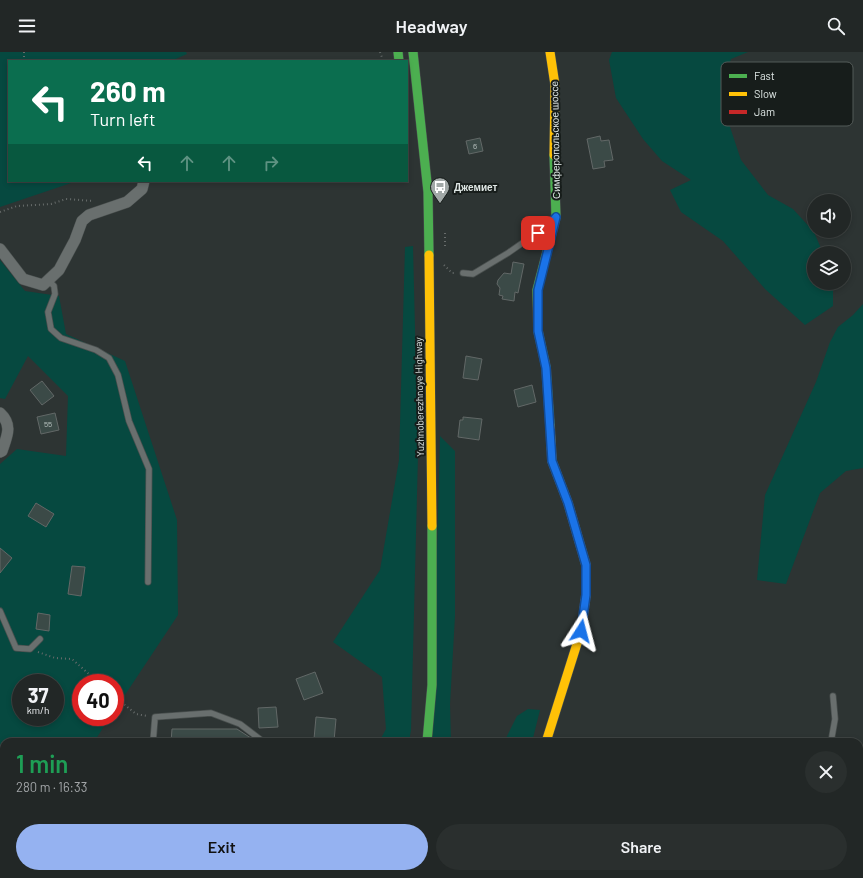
<!DOCTYPE html>
<html lang="en">
<head>
<meta charset="utf-8">
<style>
  :root { --surface:#222726; --page:#2a2f2e; --text:#f1f3f6; --muted:#a2a5a7; --line:#3f4443; --accent:#95b2f1 }
  body { margin:0; font-family:Barlow,sans-serif; background:var(--page); color:var(--text); height:100vh; display:flex; flex-direction:column; font-size:15px; white-space:nowrap }
  * { box-sizing:border-box; margin:0 }
  p { font-size:13px; color:var(--muted) }
  .icon { flex:none; width:22px; height:22px; fill:none; stroke:currentColor; stroke-width:2; stroke-linecap:round; stroke-linejoin:round }
  .map { position:relative; flex:1; overflow:hidden }
  .panel { position:absolute; left:0px; top:686px; width:863px; height:140px; display:flex; flex-direction:column; background:var(--surface); border-radius:12px 12px 0 0; box-shadow:0 2px 6px #0003,0 0 0 1px var(--line) }
  .panel>* { flex:none }
  .hud { position:absolute; left:8px; top:8px; width:400px; height:122px; border-radius:0px; box-shadow:0 2px 6px #0003,0 0 0 1px var(--line); background:#0b6e4f; color:#fff; overflow:hidden }
  .controls { position:absolute; left:807px; top:142px; display:grid; gap:8px }
  .controls a { display:grid; place-items:center; width:44px; height:44px; border-radius:50%; background:var(--surface); box-shadow:0 2px 6px #0003,0 0 0 1px var(--line); font-size:20px }
  .speed { position:absolute; left:12px; top:622px; display:flex; gap:8px; font-size:20px; font-weight:700; text-align:center }
  .speed>* { display:grid; place-content:center; width:52px; height:52px; border-radius:50%; background:var(--surface); box-shadow:0 2px 6px #0003,0 0 0 1px var(--line); line-height:1 }
  .speed small { font-size:10px; font-weight:400 }
  .speed .limit { border:6px solid #d22; background:#fff; color:#111 }
  .pin { position:absolute; display:grid; place-items:center; width:34px; height:34px; color:#fff; margin:-17px; border-radius:8px; box-shadow:0 2px 6px #0006 }
  .me { position:absolute; width:44px; margin:-22px; rotate:9deg; stroke-linejoin:round; filter:drop-shadow(0 0 3px #0008) }
  .turn { display:flex; align-items:center; gap:14px; height:84px; padding:0 16px; font-size:18px }
  .turn .icon { width:52px; height:52px; stroke-width:2.5 }
  .turn b { display:block; font-size:28px; line-height:34px }
  .lanes { display:flex; align-items:center; height:38px; padding:0 16px; background:#0003; justify-content:center; gap:20px; direction:ltr }
  .lanes .off { opacity:.35 }
  .round { display:grid; place-items:center; flex:none; width:42px; height:42px; border-radius:21px; background:var(--page) }
  .overview { display:flex; align-items:center; justify-content:space-between; height:68px; padding:0 16px }
  h1 { font-size:24px; font-weight:600; line-height:30px; color:#1e9e55 }
  .button { display:flex; gap:8px; margin-top:auto; padding:8px 16px }
  .button a { flex:1; height:46px; border-radius:24px; background:var(--accent); color:#111; font-size:16px; font-weight:600; line-height:46px; text-align:center }
  .button a+a { background:var(--page); color:var(--text) }
  header { display:flex; justify-content:space-between; align-items:center; height:52px; padding:0 16px; background:var(--surface); font-size:18px; font-weight:600 }
  .map>svg:first-child { display:block }
  .green { fill:#064940; fill-rule:evenodd }
  .building { fill:#3b4a47; stroke:#626867 }
  .lines { fill:none; stroke-linecap:round; stroke-linejoin:round }
  .lane-casing { stroke:#4a504f; stroke-width:7 }
  .street-casing { stroke:#4a504f; stroke-width:12 }
  .fast-casing { stroke:#4a504f; stroke-width:10 }
  .slow-casing { stroke:#4a504f; stroke-width:10 }
  .jam-casing { stroke:#4a504f; stroke-width:10 }
  .path { stroke:#676c6b; stroke-width:2; stroke-dasharray:1 3; stroke-linecap:butt }
  .lane { stroke:#696f6e; stroke-width:5.5 }
  .street { stroke:#696f6e; stroke-width:11 }
  .fast { stroke:#4caf50; stroke-width:9 }
  .slow { stroke:#ffc107; stroke-width:9 }
  .jam { stroke:#c62828; stroke-width:9 }
  .route-casing { stroke:#114b97; stroke-width:10 }
  .route { stroke:#1a73e8; stroke-width:7 }
  .labels { text-anchor:middle; stroke-width:4; stroke-linejoin:round; paint-order:stroke }
  .number-label { font-size:8px; fill:#b6c0be }
  .street-label { font-size:10px; fill:#dfe7e5; stroke:#171d1b }
  .poi-label { font-size:10px; font-weight:bold; fill:#dfe7e5; stroke:#171d1b; text-anchor:start }
  .key { fill:#171d1b; stroke:#535a58; stroke-width:1 }
  .key-label { font-size:11px; fill:#dfe7e5 }
</style>
</head>
<body>
<header><svg class="icon" aria-label="menu" viewBox="0 0 24 24"><path d="M4 6h16M4 12h16M4 18h16"/></svg>Headway<svg class="icon" aria-label="search" viewBox="0 0 24 24"><circle cx="10" cy="10" r="6"/><path d="M15 15l6 6"/></svg></header>
<div class="map">
<svg width="863" height="826" viewBox="0 0 863 826">
  <rect width="100%" height="100%" fill="#2d3433"/>
  <g class="green">
    <polygon points="0,0 186,0 187,2 171,9 9,9 9,129 77,129 0,155"/>
    <polygon points="612,0 748,0 731,7 724,28 729,72 741,108 768,143 793,157 814,180 823,201 814,201 814,231 831,231 833,239 833,254 805,273 765,237 723,189 681,160 670,138 691,128 662,109 643,87 616,46 609,8"/>
    <polygon points="413,194 418,403 411,678 409,690 379,690 386,677 382,625 333,590 380,518 399,408 405,195"/>
    <path d="M0 208 25 239 59 244 66 282 125 309 177 468 178 563 115 658V631H81V665H110L94 690H4V790L0 794V412L17 397 66 404 68 344 28 304 5 347 0 346ZM21 631H55V665H21Z"/>
    <polygon points="863,252 863,416 846,419 820,441 786,532 757,528 765,443 816,330 830,290 838,275 853,263"/>
    <polygon points="440,384 455,399 455,564 450,652 451,690 432,690"/>
    <polygon points="528,657 540,658 532,690 504,690 517,664"/>
    <polygon points="315,822 388,822 387,826 315,826"/>
    <polygon points="419,822 493,822 482,826 419,826"/>
  </g>
  <g class="building">
    <polygon points="600,84 601,89 609,88 613,108 604,109 605,115 593,117 587,87"/>
    <polygon points="480,86 483,99 469,102 466,89"/>
    <polygon points="513,210 524,212 518,241 515,240 514,249 502,247 503,244 499,243 500,236 497,232 498,228 504,221 511,222"/>
    <polygon points="466,304 482,307 478,328 463,326"/>
    <polygon points="42,329 54,344 42,353 30,338"/>
    <polygon points="532,333 536,350 518,355 514,338"/>
    <polygon points="55,361 59,378 41,382 37,365"/>
    <polygon points="463,365 482,367 479,388 458,385 460,368 463,368"/>
    <polygon points="36,451 54,462 46,475 28,464"/>
    <polygon points="0,496 12,506 0,521"/>
    <polygon points="72,514 85,515 81,544 68,542"/>
    <polygon points="38,561 50,563 49,579 36,577"/>
    <polygon points="315,620 323,641 304,648 296,627"/>
    <polygon points="276,655 278,675 259,676 258,656"/>
    <polygon points="316,665 336,667 334,689 314,687"/>
    <polygon points="172,677 237,677 257,690 171,690"/>
  </g>
  <g class="lines">
    <defs>
      <g id="lane">
        <polyline points="463,221 473,222 508,201 551,171"/>
        <polyline points="48,228 54,234 55,242 48,260 51,277 61,286 96,298 109,306 118,323 129,369 149,417 148,530"/>
        <polyline points="0,559 16,596 30,597 40,587"/>
        <polyline points="153,690 155,665 211,661 240,672 261,688 261,690"/>
        <polyline points="305,690 305,689"/>
        <polyline points="831,690 835,667 833,644"/>
        <polyline points="153,826 153,822"/>
        <polyline points="282,826 294,822"/>
        <polyline points="760,826 761,822"/>
        <polyline points="808,826 809,822"/>
        <polyline points="852,826 853,822"/>
      </g>
      <g id="street">
        <polyline points="0,197 23,227 43,233 59,218 75,188 82,169 89,163 127,150 142,137 144,129"/>
        <path d="M0 361C13 373 7 384 2 399L0 400"/>
        <polyline points="94,822 94,826"/>
        <polyline points="624,822 625,826"/>
        <polyline points="513,826 519,822"/>
      </g>
      <g id="fast">
        <polyline points="398,0 399,9"/>
        <polyline points="413,0 428,140 429,203"/>
        <polyline points="550,373 546,315 538,279 537,238 556,165 554,103"/>
        <polyline points="427,690 432,633 432,474"/>
      </g>
      <g id="slow">
        <polyline points="550,0 555,33 554,103"/>
        <polyline points="429,203 432,474"/>
        <polyline points="546,690 581,579 586,543 586,513 568,451 552,409 550,373"/>
      </g>
      <polyline id="jam" points="402,822 402,826"/>
    </defs>
    <use href="#lane" class="lane-casing"/>
    <use href="#street" class="street-casing"/>
    <use href="#fast" class="fast-casing"/>
    <use href="#slow" class="slow-casing"/>
    <use href="#jam" class="jam-casing"/>
    <g class="path">
      <polyline points="24,0 24,9"/>
      <polyline points="380,0 383,8"/>
      <polyline points="0,160 17,154 51,152 66,147 94,149"/>
      <polyline points="445,181 445,196"/>
      <polyline points="444,213 452,221 456,221"/>
      <polyline points="38,600 55,606 72,607 99,631"/>
      <polyline points="115,645 136,662 147,664"/>
    </g>
    <use href="#lane" class="lane"/>
    <use href="#street" class="street"/>
    <use href="#fast" class="fast"/>
    <use href="#slow" class="slow"/>
    <use href="#jam" class="jam"/>
  </g>
  <g class="lines">
    <defs>
      <polyline id="route" points="538,181 548,174 556,165 538,238 538,279 546,316 552,409 568,451 586,513 586,543 581,579"/>
    </defs>
    <use href="#route" class="route-casing"/>
    <use href="#route" class="route"/>
  </g>
  <defs>
    <symbol id="bus-pin" viewBox="-11 -11 22 30"><path d="M0 17L-7.5 6A9.5 9.5 0 1 1 7.5 6Z" fill="#a1a8a7" stroke="#171d1b"/><path d="M-5-6H5V4H4V6H2V4H-2V6H-4V4H-5ZM-3.5-4V0h7V-4ZM-3.5 1.2v1.5H-2V1.2ZM2 1.2v1.5H3.5V1.2Z" fill="#fff"/></symbol>
  </defs>
  <g fill-rule="evenodd">
    <use href="#bus-pin" x="429" y="124" width="22" height="30"/>
  </g>
  <g class="labels">
    <g class="number-label">
      <text x="475" y="97">6</text>
      <text x="48" y="375">55</text>
    </g>
    <g class="street-label">
      <text transform="translate(555 88) rotate(-91)" y="4">Симферопольское шоссе</text>
      <text transform="translate(419 345) rotate(-91)" y="4">Yuzhnoberezhnoye Highway</text>
    </g>
    <g class="poi-label">
      <text x="454" y="139">Джемиет</text>
    </g>
  </g>
  <rect x="721" y="10" width="132" height="64" rx="6" class="key"/>
  <rect x="729" y="22" width="18" height="4" fill="#4caf50"/>
  <rect x="729" y="40" width="18" height="4" fill="#ffc107"/>
  <rect x="729" y="58" width="18" height="4" fill="#c62828"/>
  <g class="key-label">
    <text x="754" y="28">Fast</text>
    <text x="754" y="46">Slow</text>
    <text x="754" y="64">Jam</text>
  </g>
</svg>
<div class="controls">
<a><svg class="icon" aria-label="sound" viewBox="0 0 24 24"><path d="M4 9h4l5-4v14l-5-4H4zM17 9q2 3 0 6"/></svg></a>
<a><svg class="icon" aria-label="layers" viewBox="0 0 24 24"><path d="M12 4l9 5-9 5-9-5zM3 14l9 5 9-5"/></svg></a>
</div>
<div class="speed"><div>37<small>km/h</small></div><div class="limit">40</div></div>
<div class="pin" style="left:538px;top:181px;background:#d93025"><svg class="icon" aria-label="arrive" viewBox="0 0 24 24"><path d="M6 21V4h12l-3 4 3 4H6"/></svg></div>
<svg class="me" style="left:581px;top:579px" viewBox="-20 -20 40 40"><path d="M0-17L14 15 0 8-14 15z" fill="#1a73e8" stroke="#fff" stroke-width="4"/></svg>
<div class="hud">
<div class="turn"><svg class="icon" aria-label="left" viewBox="0 0 24 24"><path d="M17 20v-9H6M10 6l-5 5 5 5"/></svg><div><b>260 m</b>Turn left</div></div>
<div class="lanes"><svg class="icon" aria-label="left" viewBox="0 0 24 24"><path d="M17 20v-9H6M10 6l-5 5 5 5"/></svg><svg class="icon off" aria-label="ahead" viewBox="0 0 24 24"><path d="M12 20V5M6 11l6-6 6 6"/></svg><svg class="icon off" aria-label="ahead" viewBox="0 0 24 24"><path d="M12 20V5M6 11l6-6 6 6"/></svg><svg class="icon off" aria-label="right" viewBox="0 0 24 24"><path d="M7 20v-9h11M14 6l5 5-5 5"/></svg></div>
</div>
<section class="panel">
<div class="overview"><div><h1>1 min</h1><p>280 m · 16:33</p></div><a class="round"><svg class="icon" aria-label="close" viewBox="0 0 24 24"><path d="M6 6l12 12M18 6L6 18"/></svg></a></div>
<div class="button"><a>Exit</a><a>Share</a></div>
</section>
</div>
</body>
</html>
